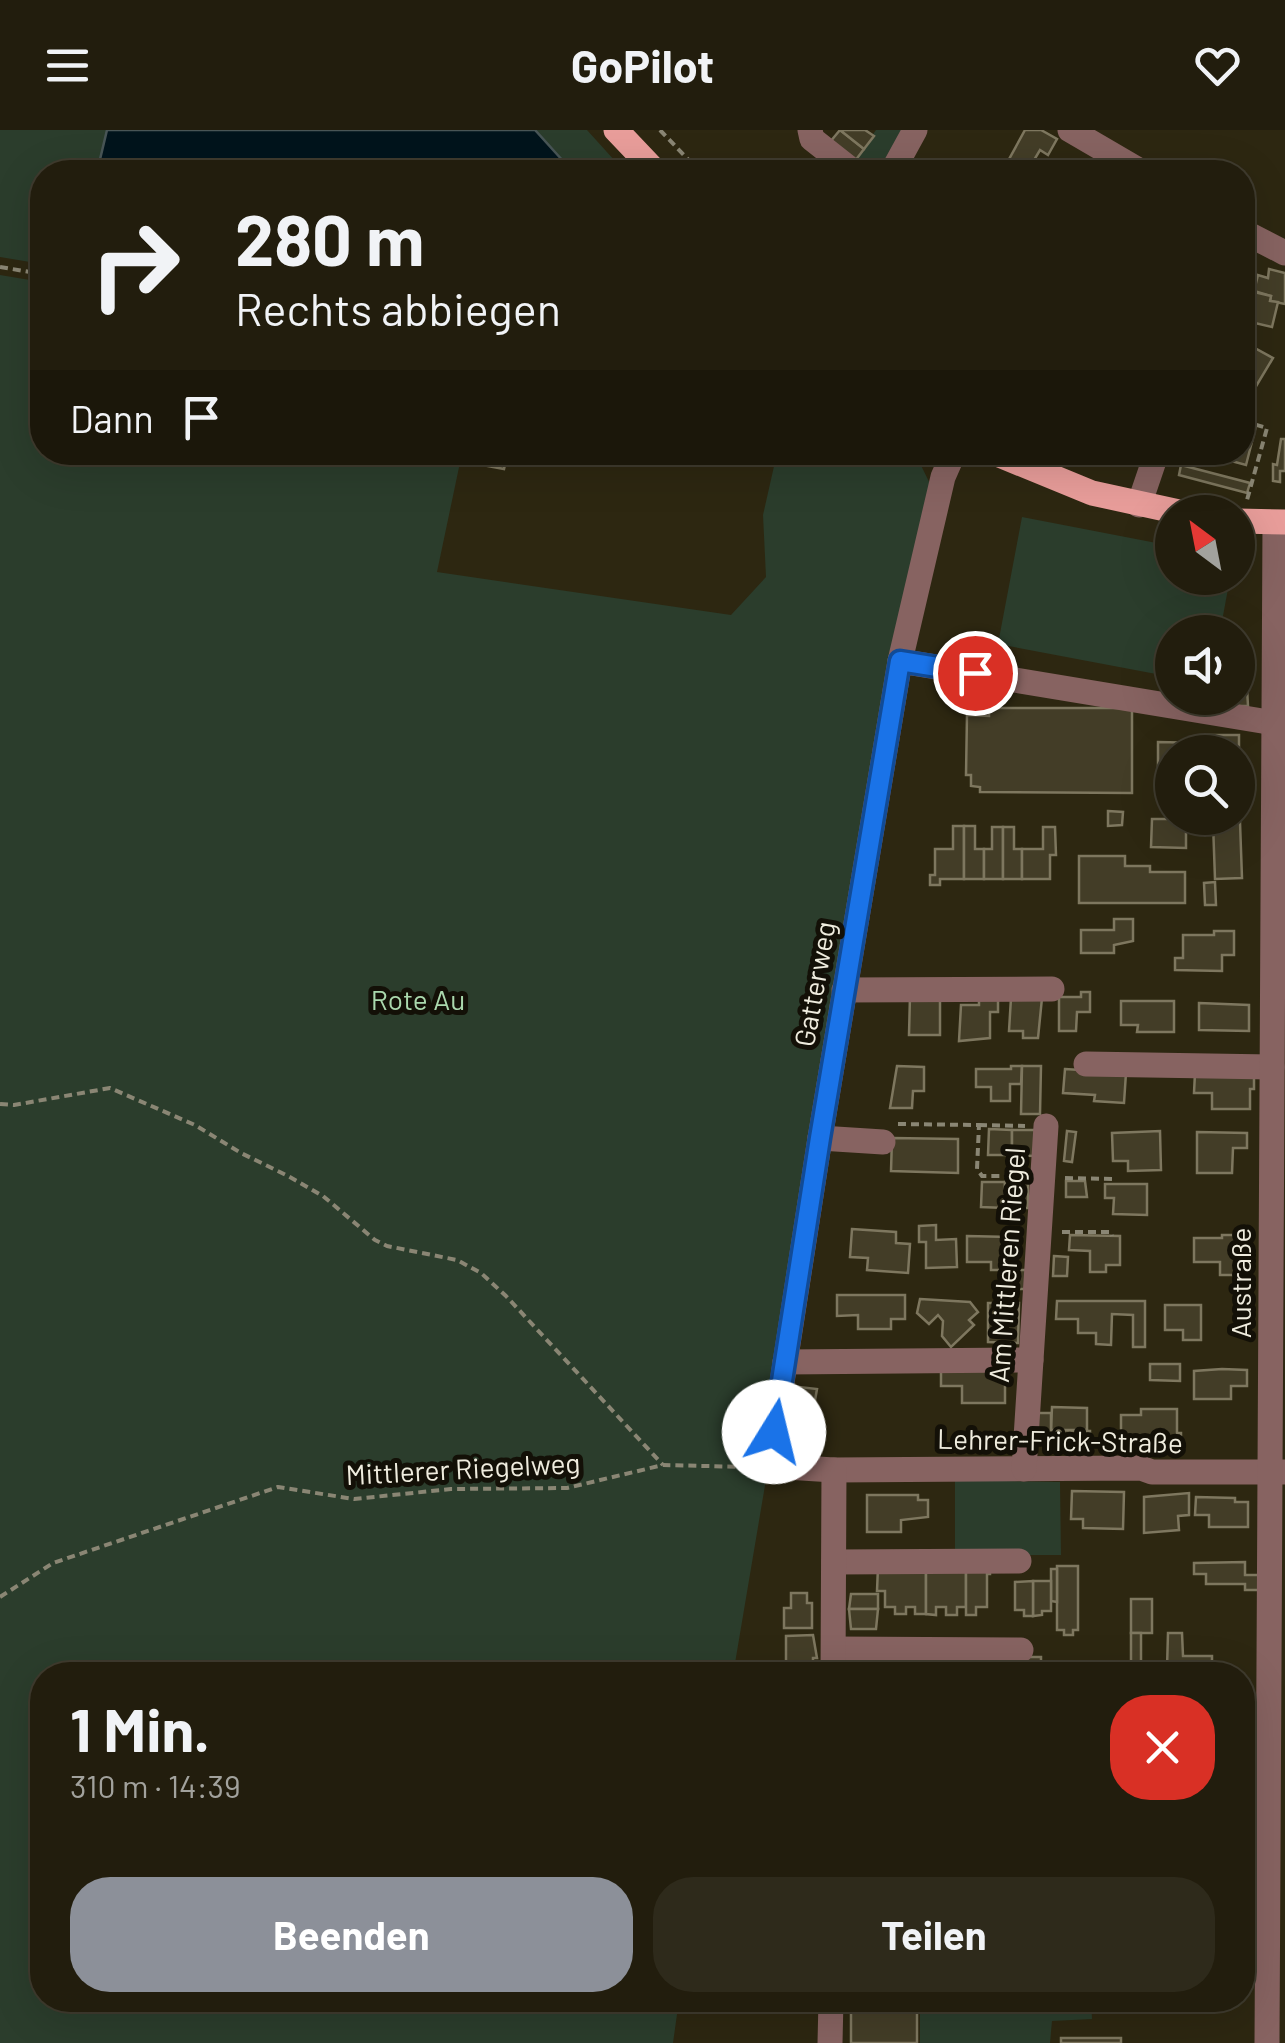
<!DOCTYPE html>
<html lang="de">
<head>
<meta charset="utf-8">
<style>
  :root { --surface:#221d0d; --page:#2e2a1b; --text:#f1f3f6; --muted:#a2a29d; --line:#3f3b2e; --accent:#8c9099 }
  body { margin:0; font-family:Barlow,sans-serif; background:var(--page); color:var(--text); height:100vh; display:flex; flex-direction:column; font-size:38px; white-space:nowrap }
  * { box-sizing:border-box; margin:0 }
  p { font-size:32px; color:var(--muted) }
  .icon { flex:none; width:55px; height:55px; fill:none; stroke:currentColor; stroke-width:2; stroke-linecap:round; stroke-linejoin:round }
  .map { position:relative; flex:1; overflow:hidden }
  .sheet { position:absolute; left:30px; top:1532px; width:1225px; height:350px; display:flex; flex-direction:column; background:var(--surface); border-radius:40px; box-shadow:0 10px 40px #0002,0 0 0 2px var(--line) }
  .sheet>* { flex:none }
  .hud { position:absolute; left:30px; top:30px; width:1225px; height:305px; border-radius:40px; box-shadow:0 10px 40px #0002,0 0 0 2px var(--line); background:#221d0d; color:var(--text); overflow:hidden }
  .needle { width:65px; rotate:328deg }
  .fabs { position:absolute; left:1155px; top:365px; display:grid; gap:20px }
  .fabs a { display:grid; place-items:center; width:100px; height:100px; border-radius:50%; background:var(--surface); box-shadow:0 10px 40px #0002,0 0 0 2px var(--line); font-size:50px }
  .pin { position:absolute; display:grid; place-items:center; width:85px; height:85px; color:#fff; margin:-42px; border:5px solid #fff; border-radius:50%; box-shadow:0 2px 10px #0007 }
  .me { position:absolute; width:110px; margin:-55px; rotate:9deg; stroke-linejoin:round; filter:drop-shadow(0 0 8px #0008) }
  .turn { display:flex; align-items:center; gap:35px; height:210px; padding:0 40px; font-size:45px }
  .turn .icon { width:130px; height:130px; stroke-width:2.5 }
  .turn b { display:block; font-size:70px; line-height:85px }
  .then { display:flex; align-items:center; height:95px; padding:0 40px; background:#0003; gap:20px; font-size:38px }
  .round { display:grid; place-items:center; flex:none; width:105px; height:105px; border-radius:40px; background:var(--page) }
  .summary { display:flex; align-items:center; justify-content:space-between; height:170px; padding:0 40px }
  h1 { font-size:60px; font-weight:700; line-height:75px }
  .cta { display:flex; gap:20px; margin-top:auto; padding:20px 40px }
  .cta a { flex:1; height:115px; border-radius:40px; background:var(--accent); color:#fff; font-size:40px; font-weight:700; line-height:115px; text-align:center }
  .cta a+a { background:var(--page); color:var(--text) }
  header { display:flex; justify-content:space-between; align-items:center; height:130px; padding:0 40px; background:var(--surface); font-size:45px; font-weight:700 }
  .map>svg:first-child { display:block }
  .green { fill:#2b3d2c }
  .water { fill:#00141c; stroke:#485556; stroke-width:2.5 }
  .building { fill:#433d27; stroke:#7e775f; stroke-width:2.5 }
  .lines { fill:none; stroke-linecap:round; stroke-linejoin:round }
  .path { stroke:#8a8674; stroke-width:4; stroke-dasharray:8 5; stroke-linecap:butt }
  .minor { stroke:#876361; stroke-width:25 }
  .major { stroke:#e89d9a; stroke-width:25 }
  .route-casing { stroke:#114b97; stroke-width:25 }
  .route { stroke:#1a73e8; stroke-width:18 }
  .labels { text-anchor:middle; stroke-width:10; stroke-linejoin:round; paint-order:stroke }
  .street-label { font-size:28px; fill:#efecde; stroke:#131007 }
  .park-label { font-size:28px; fill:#aad8ad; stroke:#131007 }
</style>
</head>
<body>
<header><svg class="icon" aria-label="menu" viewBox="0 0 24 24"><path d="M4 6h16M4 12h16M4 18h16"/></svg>GoPilot<svg class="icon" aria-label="heart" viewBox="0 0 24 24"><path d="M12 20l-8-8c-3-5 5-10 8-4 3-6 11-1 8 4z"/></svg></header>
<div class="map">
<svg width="1285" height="1913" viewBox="0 0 1285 1913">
  <rect width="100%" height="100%" fill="#2d2711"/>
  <g class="green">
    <polygon points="0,0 587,0 625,42 42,42 42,134 0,127"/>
    <polygon points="876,0 906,0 882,42 861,42 855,31"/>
    <polygon points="0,145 42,152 42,322 462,323 437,442 731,485 766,447 763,385 777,323 915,323 933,360 733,1545 42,1545 42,1870 679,1870 673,1913 0,1913"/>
    <polygon points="1022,387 1172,416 1172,448 1230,448 1220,502 1172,502 1172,547 998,514"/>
    <polygon points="955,1350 1060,1352 1061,1425 955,1425"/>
    <polygon points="1242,1559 1261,1566 1261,1623 1243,1623"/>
    <polygon points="920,1870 1091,1870 1092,1889 1052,1891 1050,1913 920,1913"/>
  </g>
  <polygon class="water" points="107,0 535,0 573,42 97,42"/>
  <g class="building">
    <polygon points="840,0 864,19 855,31 830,12"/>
    <polygon points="840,0 865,0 874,6 864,19"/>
    <polygon points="1025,0 1041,0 1057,9 1048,25 1040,20 1027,42 1002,42"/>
    <polygon points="1269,139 1285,143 1285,174 1270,171 1271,166 1254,161 1258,145 1268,148"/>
    <polygon points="1250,161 1271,166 1270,171 1278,172 1272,197 1242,190 1242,166 1248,167"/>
    <polygon points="1242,211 1273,228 1255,258 1242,251"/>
    <polygon points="1242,293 1256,296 1246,335 1198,322 1242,322"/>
    <polygon points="1281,309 1285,309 1285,341 1280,341 1280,352 1273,351 1273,334 1277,335"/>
    <polygon points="479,322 508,322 504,339 477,334"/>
    <polygon points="1181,335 1250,353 1247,363 1179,345"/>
    <polygon points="1238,558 1247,558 1248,576 1227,576 1227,568 1238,568"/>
    <polygon points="989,578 1132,578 1132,663 980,662 980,657 971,656 971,645 966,645 967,585 989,586"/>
    <polygon points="1206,605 1239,605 1239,662 1238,622 1172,622 1172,662 1158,662 1158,612 1206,613"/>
    <polygon points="1108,681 1123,682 1122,695 1108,696"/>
    <polygon points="1152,689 1186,689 1186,718 1151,717"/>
    <polygon points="1240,692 1242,748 1215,749 1213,693"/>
    <polygon points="953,696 964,696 964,749 940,749 940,755 930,755 930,745 935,745 935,719 953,719"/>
    <polygon points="964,696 975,696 975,719 984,719 984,749 964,749"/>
    <polygon points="992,697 1003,697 1003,749 984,749 984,719 992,719"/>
    <polygon points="1003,697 1014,697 1014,719 1022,719 1022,749 1003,749"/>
    <polygon points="1043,697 1055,697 1056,725 1050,725 1050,749 1022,749 1022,719 1043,719"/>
    <polygon points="1079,726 1125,726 1125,736 1150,736 1150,742 1185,742 1185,773 1079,773"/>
    <polygon points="1215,752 1216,775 1205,775 1204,753"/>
    <polygon points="1114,789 1133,789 1133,811 1114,815 1114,823 1081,823 1081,800 1114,800"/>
    <polygon points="1214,801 1234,801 1234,825 1222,825 1222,841 1175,840 1175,828 1183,828 1183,805 1214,805"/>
    <polygon points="1081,862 1090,862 1090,882 1077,882 1076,901 1059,901 1059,867 1081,867"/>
    <polygon points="910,866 940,866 940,905 909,905"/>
    <polygon points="979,867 998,867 998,882 990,882 990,908 959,911 961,875 979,875"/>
    <polygon points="1011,868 1042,868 1038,908 1023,908 1023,901 1009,901"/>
    <polygon points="1121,871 1174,871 1174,902 1137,902 1138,895 1121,895"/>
    <polygon points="1199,873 1249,875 1249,901 1199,900"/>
    <polygon points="897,936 924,937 924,961 913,961 912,978 890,978"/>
    <polygon points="1011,936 1022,936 1021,954 1010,954 1010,971 991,971 991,957 976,957 976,939 1011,939"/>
    <polygon points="1022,936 1041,936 1040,984 1021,984"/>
    <polygon points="1065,939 1126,943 1124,973 1094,971 1095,965 1063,963"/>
    <polygon points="1195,943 1254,945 1254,959 1250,959 1250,979 1212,979 1212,963 1194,963"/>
    <polygon points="989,999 1012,1000 1012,1025 988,1025"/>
    <polygon points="1012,1000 1035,1000 1035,1026 1012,1025"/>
    <polygon points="1067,1001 1076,1002 1072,1032 1064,1031"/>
    <polygon points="1160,1001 1161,1040 1128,1041 1128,1031 1113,1031 1112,1003"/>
    <polygon points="1197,1002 1247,1003 1247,1018 1233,1018 1232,1043 1197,1043"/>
    <polygon points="892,1008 958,1009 958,1043 891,1041"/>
    <polygon points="1066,1051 1085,1051 1087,1067 1066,1067"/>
    <polygon points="982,1052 1005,1052 1005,1078 981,1077"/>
    <rect x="1005" y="1052" width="23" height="26"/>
    <polygon points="1105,1054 1147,1054 1147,1085 1113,1084 1114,1068 1105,1068"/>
    <polygon points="936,1095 936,1110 956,1109 957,1137 926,1138 926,1112 919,1112 919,1096"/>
    <polygon points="852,1099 896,1102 896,1113 910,1114 908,1143 867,1140 868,1128 850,1127"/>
    <polygon points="1070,1105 1120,1106 1120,1135 1106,1135 1106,1142 1090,1142 1090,1121 1069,1120"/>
    <polygon points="1222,1105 1247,1105 1247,1124 1239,1124 1239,1145 1220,1145 1220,1132 1194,1132 1194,1108 1222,1108"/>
    <polygon points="967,1106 1010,1107 1010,1140 991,1140 991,1132 967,1132"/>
    <polygon points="1054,1126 1068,1127 1067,1146 1053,1146"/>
    <rect x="1010" y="1140" width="17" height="19"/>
    <polygon points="837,1165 905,1165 905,1189 891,1189 891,1199 858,1199 858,1185 837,1186"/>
    <polygon points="920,1169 970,1172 978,1182 969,1190 974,1195 951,1217 942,1206 943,1191 938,1185 929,1194 917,1183"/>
    <polygon points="1057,1171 1145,1171 1145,1217 1133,1217 1133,1185 1112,1184 1111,1215 1096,1214 1096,1203 1078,1203 1078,1189 1056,1189"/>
    <polygon points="988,1173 1019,1173 1018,1213 988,1212"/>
    <polygon points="1165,1175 1201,1175 1201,1210 1183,1210 1183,1200 1165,1200"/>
    <polygon points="941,1231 1005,1239 1005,1273 962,1273 962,1256 941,1256"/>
    <polygon points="1150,1234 1180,1234 1180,1251 1150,1250"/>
    <polygon points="1222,1239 1247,1240 1247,1256 1231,1256 1231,1269 1194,1269 1194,1241"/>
    <polygon points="799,1257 817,1259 814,1276 797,1274"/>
    <polygon points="1052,1277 1087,1278 1087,1300 1051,1300"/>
    <polygon points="1141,1279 1177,1279 1177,1303 1181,1303 1181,1316 1163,1315 1163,1306 1121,1309 1121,1285 1141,1285"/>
    <polygon points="1036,1283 1051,1283 1051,1300 1090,1301 1090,1308 1036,1307"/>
    <polygon points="1072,1361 1124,1362 1123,1399 1083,1398 1083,1389 1071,1389"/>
    <polygon points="1189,1363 1189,1385 1178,1386 1179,1400 1144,1403 1144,1367"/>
    <polygon points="867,1365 918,1365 918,1370 928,1370 928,1387 901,1390 901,1402 867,1402"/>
    <polygon points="1196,1367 1235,1368 1235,1372 1248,1372 1248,1397 1209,1397 1209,1385 1195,1385"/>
    <polygon points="1245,1432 1245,1445 1259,1445 1259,1460 1245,1460 1245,1454 1206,1454 1206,1444 1194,1444 1194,1433"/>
    <polygon points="1057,1436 1078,1436 1078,1500 1073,1500 1073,1505 1064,1505 1064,1500 1057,1500"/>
    <polygon points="878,1437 926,1437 926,1484 915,1484 915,1477 906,1477 906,1484 895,1484 895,1477 885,1477 885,1461 877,1461"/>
    <polygon points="926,1437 966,1438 966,1477 957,1477 957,1485 946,1485 946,1477 936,1477 936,1485 926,1484"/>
    <polygon points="966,1438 990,1438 990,1444 987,1444 987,1477 976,1477 976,1485 966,1485"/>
    <polygon points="1051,1439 1057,1439 1057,1472 1051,1471"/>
    <polygon points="1033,1451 1051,1451 1051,1481 1042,1481 1042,1485 1033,1486"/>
    <polygon points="1033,1451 1033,1486 1024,1486 1024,1480 1015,1480 1015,1452"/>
    <polygon points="791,1463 807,1463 807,1473 812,1473 812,1498 784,1498 784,1478 791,1478"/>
    <polygon points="851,1464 878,1464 878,1479 849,1479"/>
    <rect x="1131" y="1469" width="21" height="34"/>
    <polygon points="849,1479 878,1479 876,1499 851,1499"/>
    <rect x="1131" y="1503" width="10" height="30"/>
    <polygon points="1168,1503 1182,1503 1183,1526 1212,1526 1212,1538 1167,1538"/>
    <polygon points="813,1505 817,1528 813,1528 813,1540 786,1541 786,1506"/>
    <rect x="859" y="1525" width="75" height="17"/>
    <rect x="1019" y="1527" width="22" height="18"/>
    <polygon points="1019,1527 1019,1545 996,1545 996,1528"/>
    <polygon points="968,1528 987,1528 987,1545 967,1545"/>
    <rect x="851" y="1870" width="66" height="43"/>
    <rect x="1061" y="1908" width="60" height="5"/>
  </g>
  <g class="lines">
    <g class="path">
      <polyline points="660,0 700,42"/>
      <polyline points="949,39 956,42"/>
      <polyline points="0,137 42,144"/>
      <polyline points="1243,291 1267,298 1247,370"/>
      <polyline points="1200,374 1220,377"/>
      <polyline points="0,974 14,975 110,958 195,995 241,1023 288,1046 323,1066 375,1110 387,1116 457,1130 481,1143 506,1166 663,1335"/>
      <polyline points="898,994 979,995 977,1039 982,1046 1024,1046"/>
      <polyline points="979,995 1025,996"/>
      <polyline points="1065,1048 1115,1049"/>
      <polyline points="1062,1102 1111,1102 1112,1106"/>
      <polyline points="0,1467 53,1433 278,1357 354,1369 451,1359 567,1358 663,1335 749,1337"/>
    </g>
    <g class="minor">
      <polyline points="810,0 812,9 854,42"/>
      <polyline points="1070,0 1142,42"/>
      <polyline points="892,42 915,0"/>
      <polyline points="1242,101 1285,123"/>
      <polyline points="954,322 943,347 900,531 820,1008 769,1336 834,1340 1141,1338 1152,1342 1285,1342"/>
      <polyline points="1139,375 1157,322"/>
      <polyline points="900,531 1274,593"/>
      <polyline points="844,860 1052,859"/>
      <polyline points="1086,934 1272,937"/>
      <polyline points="820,1008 883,1012"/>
      <polyline points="785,1232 1031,1230"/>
      <polyline points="1024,1339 1046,996"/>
      <polyline points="834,1432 1019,1431"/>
      <polyline points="834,1519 1021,1520"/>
      <polyline points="833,1545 834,1340"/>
      <polyline points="830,1913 831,1870"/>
      <polyline points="1267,1913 1275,393"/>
    </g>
    <g class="major">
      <polyline points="616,0 656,42"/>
      <polyline points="992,322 1092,363 1179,382"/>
      <polyline points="1238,391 1285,392"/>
    </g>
  </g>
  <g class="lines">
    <defs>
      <polyline id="route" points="774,1302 820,1008 900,531 975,543"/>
    </defs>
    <use href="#route" class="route-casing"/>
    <use href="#route" class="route"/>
  </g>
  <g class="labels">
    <g class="street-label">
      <text transform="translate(815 854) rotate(-80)" y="10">Gatterweg</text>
      <text transform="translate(1007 1135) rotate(-86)" y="10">Am Mittleren Riegel</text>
      <text transform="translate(1241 1153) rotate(-90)" y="10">Austraße</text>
      <text transform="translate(1060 1311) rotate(1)" y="10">Lehrer-Frick-Straße</text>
      <text transform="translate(463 1339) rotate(-3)" y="10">Mittlerer Riegelweg</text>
    </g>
    <g class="park-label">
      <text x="418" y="880">Rote Au</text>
    </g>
  </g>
</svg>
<div class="fabs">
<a><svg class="needle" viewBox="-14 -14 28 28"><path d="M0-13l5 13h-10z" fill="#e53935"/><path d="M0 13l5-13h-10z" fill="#a2a29d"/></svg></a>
<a><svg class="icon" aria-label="sound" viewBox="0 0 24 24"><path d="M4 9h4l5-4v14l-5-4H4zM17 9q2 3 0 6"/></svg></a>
<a><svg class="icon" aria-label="search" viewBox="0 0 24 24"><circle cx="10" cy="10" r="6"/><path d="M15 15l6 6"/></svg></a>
</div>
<div class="pin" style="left:975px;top:543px;background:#d93025"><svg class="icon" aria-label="arrive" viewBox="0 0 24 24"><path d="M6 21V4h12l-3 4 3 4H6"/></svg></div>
<svg class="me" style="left:774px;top:1302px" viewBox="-20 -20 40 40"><circle r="19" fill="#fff"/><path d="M0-13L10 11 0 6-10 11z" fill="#1a73e8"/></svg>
<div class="hud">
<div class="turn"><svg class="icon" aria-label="right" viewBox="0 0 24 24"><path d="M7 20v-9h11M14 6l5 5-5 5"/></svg><div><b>280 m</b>Rechts abbiegen</div></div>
<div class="then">Dann<svg class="icon" aria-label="arrive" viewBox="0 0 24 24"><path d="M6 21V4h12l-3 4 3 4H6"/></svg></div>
</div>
<section class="sheet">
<div class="summary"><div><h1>1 Min.</h1><p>310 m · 14:39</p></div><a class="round" style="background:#d93025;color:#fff"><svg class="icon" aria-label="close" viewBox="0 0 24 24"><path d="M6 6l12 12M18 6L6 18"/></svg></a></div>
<div class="cta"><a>Beenden</a><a>Teilen</a></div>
</section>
</div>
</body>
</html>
